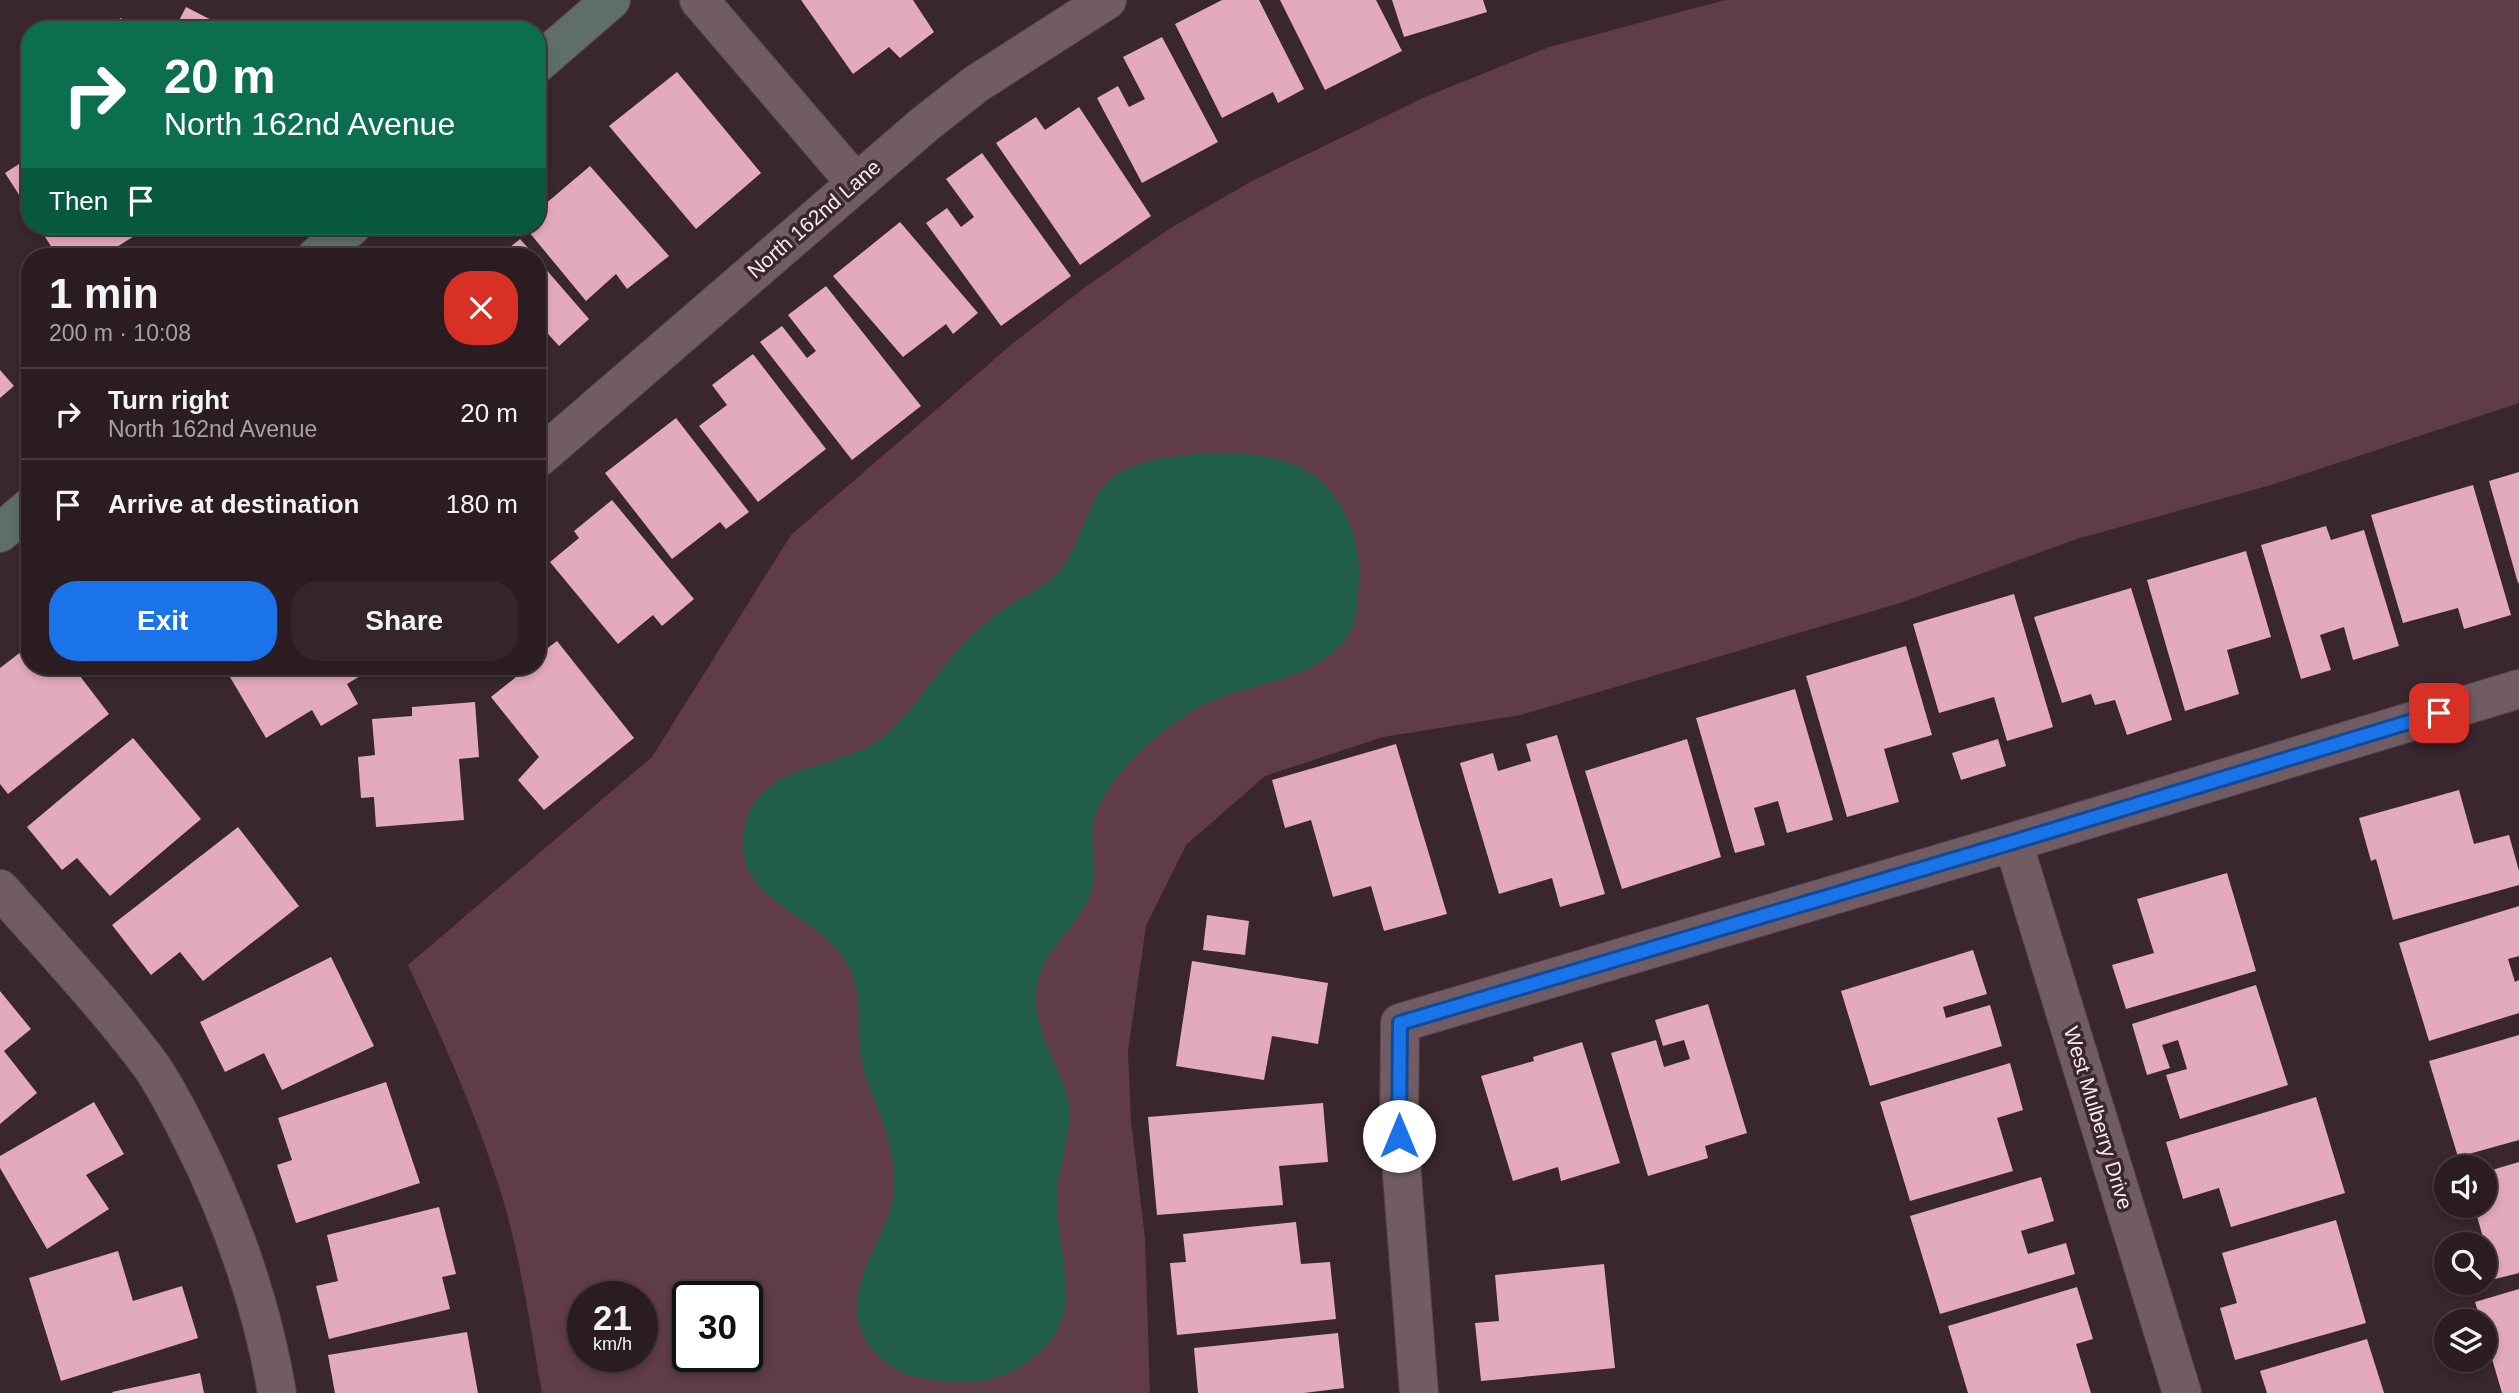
<!DOCTYPE html>
<html lang="en">
<head>
<meta charset="utf-8">
<style>
  :root { --surface:#2b1c22; --page:#33252a; --text:#f1f3f6; --muted:#a6a1a5; --line:#473a40; --accent:#1a73e8 }
  body { margin:0; font-family:Arial,sans-serif; background:var(--page); color:var(--text); height:100vh; display:flex; flex-direction:column; font-size:26px; white-space:nowrap }
  * { box-sizing:border-box; margin:0 }
  p { font-size:23px; color:var(--muted) }
  .icon { flex:none; width:38px; height:38px; fill:none; stroke:currentColor; stroke-width:2; stroke-linecap:round; stroke-linejoin:round }
  .map { position:relative; flex:1; overflow:hidden }
  .drawer { position:absolute; left:21px; top:248px; width:525px; height:427px; display:flex; flex-direction:column; background:var(--surface); border-radius:28px; box-shadow:0 4px 10px #0003,0 0 0 2px var(--line) }
  .drawer>* { flex:none }
  .guide { position:absolute; left:21px; top:21px; width:525px; height:214px; border-radius:28px; box-shadow:0 4px 10px #0003,0 0 0 2px var(--line); background:#0b6e4f; color:#fff; overflow:hidden }
  .tools { position:absolute; left:2434px; top:1155px; display:grid; gap:14px }
  .tools a { display:grid; place-items:center; width:63px; height:63px; border-radius:50%; background:var(--surface); box-shadow:0 4px 10px #0003,0 0 0 2px var(--line); font-size:35px }
  .speed { position:absolute; left:567px; top:1281px; display:flex; gap:14px; font-size:35px; font-weight:700; text-align:center }
  .speed>* { display:grid; place-content:center; width:91px; height:91px; border-radius:50%; background:var(--surface); box-shadow:0 4px 10px #0003,0 0 0 2px var(--line); line-height:1 }
  .speed small { font-size:18px; font-weight:400 }
  .speed .limit { border:4px solid #111; border-radius:10px; background:#fff; color:#111 }
  .pin { position:absolute; display:grid; place-items:center; width:60px; height:60px; color:#fff; margin:-30px; border-radius:14px; box-shadow:0 4px 10px #0006 }
  .me { position:absolute; width:77px; margin:-38px; rotate:0deg; stroke-linejoin:round; filter:drop-shadow(0 0 5px #0008) }
  .turn { display:flex; align-items:center; gap:24px; height:147px; padding:0 28px; font-size:32px }
  .turn .icon { width:91px; height:91px; stroke-width:2.5 }
  .turn b { display:block; font-size:49px; line-height:60px }
  .then { display:flex; align-items:center; height:66px; padding:0 28px; background:#0003; gap:14px; font-size:26px }
  .round { display:grid; place-items:center; flex:none; width:74px; height:74px; border-radius:28px; background:var(--page) }
  .headline { display:flex; align-items:center; justify-content:space-between; height:119px; padding:0 28px }
  h1 { font-size:42px; font-weight:600; line-height:52px }
  .cta { display:flex; gap:14px; margin-top:auto; padding:14px 28px }
  .cta a { flex:1; height:80px; border-radius:28px; background:var(--accent); color:#fff; font-size:28px; font-weight:600; line-height:80px; text-align:center }
  .cta a+a { background:var(--page); color:var(--text) }
  ul { padding:0; list-style:none }
  li { display:flex; align-items:center; gap:21px; height:91px; padding:0 28px; border-top:2px solid var(--line) }
  li div { flex:1 }
  li b { display:block; font-size:26px }
  li em { font-style:normal }
  .map>svg:first-child { display:block }
  .green { fill:#603b4a; fill-rule:evenodd }
  .water { fill:#205e48 }
  .building { fill:#e3a9bf }
  .lines { fill:none; stroke-linecap:round; stroke-linejoin:round }
  .street-casing { stroke:#54444a; stroke-width:40 }
  .secondary-casing { stroke:#54444a; stroke-width:40 }
  .street { stroke:#725c64; stroke-width:38 }
  .secondary { stroke:#5f6e69; stroke-width:38 }
  .route-casing { stroke:#114b97; stroke-width:18 }
  .route { stroke:#1a73e8; stroke-width:12 }
  .labels { text-anchor:middle; stroke-width:7; stroke-linejoin:round; paint-order:stroke }
  .street-label { font-size:21px; fill:#f9ebf0; stroke:#39262e }
</style>
</head>
<body>
<div class="map">
<svg width="2519" height="1393" viewBox="0 0 2519 1393">
  <rect width="100%" height="100%" fill="#39262e"/>
  <path class="green" d="M1725 0H2519V403L2271 485 2077 539 1900 603 1714 658 1521 715 1383 737 1265 776 1186 845 1146 926 1128 1051 1131 1120 1145 1239 1150 1393H542C530 1326 521 1258 501 1193 476 1114 443 1040 408 965L652 757 791 535 1011 345 1084 288 1169 229 1252 181 1425 97 1549 47ZM583 1297H642V1356H583ZM688 1297H747V1356H688Z"/>
  <path class="water" d="M1203 453C1263 453 1317 454 1346 516 1358 540 1361 565 1358 591 1358 593 1356 615 1356 617 1340 679 1252 681 1205 704 1166 723 1101 779 1093 824 1090 845 1098 867 1092 888 1081 931 1035 948 1036 1001 1037 1037 1060 1066 1068 1099 1075 1133 1056 1165 1057 1201 1057 1235 1069 1270 1065 1304 1061 1347 1015 1378 974 1382 962 1383 947 1381 935 1380 912 1378 894 1372 878 1355 827 1303 882 1252 893 1199 897 1177 892 1157 887 1135 880 1111 867 1087 862 1062 853 1022 869 988 838 951 803 909 728 894 745 825 761 757 848 773 890 731 921 701 943 662 974 633 984 625 994 616 1004 609 1022 597 1043 589 1058 573 1073 556 1078 536 1087 516 1109 460 1150 460 1203 453Z"/>
  <g class="building">
    <polygon points="801,0 913,0 934,32 900,58 889,47 853,74"/>
    <polygon points="1222,0 1259,0 1304,89 1278,103 1273,92 1222,118 1175,24"/>
    <polygon points="1280,0 1376,0 1402,51 1325,90"/>
    <polygon points="1392,0 1483,0 1487,12 1404,37"/>
    <polygon points="186,7 231,30 174,30"/>
    <polygon points="120,18 147,30 115,30"/>
    <polygon points="1162,37 1218,142 1142,183 1097,98 1118,86 1129,107 1145,99 1123,57"/>
    <polygon points="677,72 761,173 696,229 609,126"/>
    <polygon points="1079,107 1151,216 1080,265 996,143 1036,117 1045,130"/>
    <polygon points="982,153 1071,276 1001,326 926,223 947,208 961,227 974,217 946,179"/>
    <polygon points="30,157 30,212 5,173"/>
    <polygon points="590,166 669,256 627,289 616,274 586,301 524,226 537,226 537,211"/>
    <polygon points="900,222 978,313 953,334 946,324 903,357 833,276"/>
    <polygon points="38,226 150,226 101,257 58,257"/>
    <polygon points="520,239 536,257 498,257"/>
    <polygon points="537,259 589,319 559,346 540,325 537,328"/>
    <polygon points="826,286 921,406 852,460 760,342 782,326 807,358 816,351 788,315"/>
    <polygon points="753,354 826,449 758,502 699,426 727,405 712,385"/>
    <polygon points="0,370 14,386 0,398"/>
    <polygon points="676,418 749,512 726,529 720,522 672,559 605,473"/>
    <polygon points="2519,472 2519,583 2518,583 2489,481"/>
    <polygon points="2473,485 2511,615 2464,629 2458,608 2403,623 2371,515"/>
    <polygon points="612,500 694,599 662,626 653,615 618,644 550,562 579,538 574,531"/>
    <polygon points="2326,526 2331,540 2364,530 2399,646 2353,660 2344,627 2320,635 2331,670 2301,679 2261,545"/>
    <polygon points="2246,551 2271,637 2227,650 2239,694 2185,711 2147,580"/>
    <polygon points="2131,588 2172,720 2127,735 2115,700 2095,705 2091,694 2062,703 2034,617"/>
    <polygon points="2014,594 2053,727 2007,741 1994,697 1939,713 1913,624"/>
    <polygon points="557,641 634,738 544,810 518,780 539,757 491,697 526,669 524,667 537,667 537,656"/>
    <polygon points="30,645 30,667 73,667 109,714 8,794 0,784 0,668"/>
    <polygon points="1906,646 1932,735 1884,749 1899,802 1847,817 1806,676"/>
    <polygon points="224,667 364,667 367,672 347,684 358,704 321,726 312,710 266,738"/>
    <polygon points="1795,689 1833,820 1787,833 1778,801 1754,808 1765,845 1735,853 1696,718"/>
    <polygon points="475,702 479,757 459,759 464,820 376,827 374,797 361,798 358,757 375,755 372,719 412,716 412,707"/>
    <polygon points="1557,735 1605,894 1560,907 1552,878 1499,894 1460,763 1493,753 1498,771 1531,761 1526,744"/>
    <polygon points="133,738 201,819 110,896 77,858 62,870 27,827"/>
    <polygon points="1687,739 1721,857 1622,889 1585,771"/>
    <polygon points="1998,739 2006,766 1961,780 1952,753"/>
    <polygon points="1396,744 1447,914 1384,931 1371,886 1333,897 1311,820 1285,828 1272,780"/>
    <polygon points="2459,790 2474,844 2509,835 2519,871 2519,885 2393,920 2376,859 2371,861 2359,818"/>
    <polygon points="238,827 299,906 203,981 180,952 151,975 112,925"/>
    <polygon points="2227,873 2256,971 2126,1009 2112,965 2154,953 2137,899"/>
    <polygon points="2519,906 2519,956 2508,959 2515,982 2519,980 2519,1013 2429,1041 2399,943"/>
    <polygon points="1207,915 1249,921 1245,955 1203,950"/>
    <polygon points="1973,950 1987,994 1943,1007 1946,1018 1990,1005 2002,1046 1870,1086 1841,991"/>
    <polygon points="331,957 374,1046 282,1090 264,1053 225,1072 200,1022"/>
    <polygon points="1192,961 1328,983 1318,1044 1272,1036 1264,1080 1176,1066"/>
    <polygon points="2256,985 2288,1085 2180,1119 2166,1075 2187,1069 2178,1040 2162,1045 2170,1068 2147,1075 2132,1024"/>
    <polygon points="0,991 31,1029 4,1051 37,1093 0,1124"/>
    <polygon points="1708,1004 1747,1133 1705,1146 1708,1158 1648,1176 1611,1053 1656,1040 1664,1067 1690,1059 1684,1040 1663,1046 1655,1020"/>
    <polygon points="2519,1035 2519,1140 2458,1157 2429,1061"/>
    <polygon points="1582,1042 1620,1163 1561,1181 1558,1167 1513,1181 1481,1076 1534,1061 1533,1057"/>
    <polygon points="2010,1063 2023,1110 1997,1118 2013,1171 1910,1201 1880,1102"/>
    <polygon points="386,1082 420,1183 296,1223 277,1165 292,1160 278,1118"/>
    <polygon points="2316,1097 2345,1193 2231,1227 2219,1188 2183,1199 2166,1142"/>
    <polygon points="94,1102 124,1154 86,1175 109,1209 47,1249 0,1168 0,1156"/>
    <polygon points="1323,1103 1328,1162 1279,1166 1283,1205 1157,1215 1148,1117"/>
    <polygon points="2519,1162 2519,1273 2495,1279 2474,1206 2485,1206 2485,1172"/>
    <polygon points="2041,1177 2054,1221 2021,1231 2028,1254 2066,1243 2075,1274 1940,1314 1910,1216"/>
    <polygon points="439,1207 456,1274 442,1277 450,1309 329,1339 316,1286 338,1281 327,1235"/>
    <polygon points="2336,1220 2366,1323 2235,1360 2220,1308 2237,1303 2222,1253"/>
    <polygon points="1296,1222 1301,1264 1330,1262 1336,1319 1177,1335 1170,1263 1186,1262 1183,1234"/>
    <polygon points="118,1251 133,1301 182,1286 198,1338 61,1381 29,1278"/>
    <polygon points="1604,1264 1615,1368 1481,1381 1475,1323 1499,1321 1495,1275"/>
    <polygon points="2077,1287 2093,1339 2076,1344 2091,1393 1968,1393 1948,1326"/>
    <polygon points="2519,1289 2519,1393 2502,1393 2485,1335 2485,1321 2481,1321 2475,1302"/>
    <polygon points="467,1332 478,1393 335,1393 328,1355"/>
    <polygon points="1338,1333 1344,1388 1304,1393 1198,1393 1194,1348"/>
    <polygon points="2367,1339 2384,1393 2267,1393 2260,1371"/>
    <polygon points="200,1373 204,1393 113,1393 112,1392"/>
  </g>
  <g class="lines">
    <defs>
      <g id="street">
        <polyline points="699,0 855,182"/>
        <polyline points="537,459 925,124 976,84 1107,0"/>
        <polyline points="2013,842 2182,1393"/>
        <path d="M0 889C50 946 103 1002 149 1063 165 1085 178 1112 191 1137 231 1217 262 1304 277 1393"/>
        <polyline points="1419,1393 1399,1136 1400,1023 2013,842 2519,689"/>
      </g>
      <g id="secondary">
        <polyline points="537,64 611,0"/>
        <polyline points="316,257 352,226"/>
        <polyline points="0,533 30,507"/>
      </g>
    </defs>
    <use href="#street" class="street-casing"/>
    <use href="#secondary" class="secondary-casing"/>
    <use href="#street" class="street"/>
    <use href="#secondary" class="secondary"/>
  </g>
  <g class="lines">
    <defs>
      <polyline id="route" points="1399,1136 1400,1023 2013,842 2439,713"/>
    </defs>
    <use href="#route" class="route-casing"/>
    <use href="#route" class="route"/>
  </g>
  <g class="labels">
    <g class="street-label">
      <text transform="translate(814 219) rotate(-41)" y="7">North 162nd Lane</text>
      <text transform="translate(2098 1118) rotate(73)" y="7">West Mulberry Drive</text>
    </g>
  </g>
</svg>
<div class="tools">
<a><svg class="icon" aria-label="sound" viewBox="0 0 24 24"><path d="M4 9h4l5-4v14l-5-4H4zM17 9q2 3 0 6"/></svg></a>
<a><svg class="icon" aria-label="search" viewBox="0 0 24 24"><circle cx="10" cy="10" r="6"/><path d="M15 15l6 6"/></svg></a>
<a><svg class="icon" aria-label="layers" viewBox="0 0 24 24"><path d="M12 4l9 5-9 5-9-5zM3 14l9 5 9-5"/></svg></a>
</div>
<div class="speed"><div>21<small>km/h</small></div><div class="limit">30</div></div>
<div class="pin" style="left:2439px;top:713px;background:#d93025"><svg class="icon" aria-label="arrive" viewBox="0 0 24 24"><path d="M6 21V4h12l-3 4 3 4H6"/></svg></div>
<svg class="me" style="left:1399px;top:1136px" viewBox="-20 -20 40 40"><circle r="19" fill="#fff"/><path d="M0-13L10 11 0 6-10 11z" fill="#1a73e8"/></svg>
<div class="guide">
<div class="turn"><svg class="icon" aria-label="right" viewBox="0 0 24 24"><path d="M7 20v-9h11M14 6l5 5-5 5"/></svg><div><b>20 m</b>North 162nd Avenue</div></div>
<div class="then">Then<svg class="icon" aria-label="arrive" viewBox="0 0 24 24"><path d="M6 21V4h12l-3 4 3 4H6"/></svg></div>
</div>
<section class="drawer">
<div class="headline"><div><h1>1 min</h1><p>200 m · 10:08</p></div><a class="round" style="background:#d93025;color:#fff"><svg class="icon" aria-label="close" viewBox="0 0 24 24"><path d="M6 6l12 12M18 6L6 18"/></svg></a></div>
<ul>
<li><svg class="icon" aria-label="right" viewBox="0 0 24 24"><path d="M7 20v-9h11M14 6l5 5-5 5"/></svg><div><b>Turn right</b><p>North 162nd Avenue</p></div><em>20 m</em></li>
<li><svg class="icon" aria-label="arrive" viewBox="0 0 24 24"><path d="M6 21V4h12l-3 4 3 4H6"/></svg><div><b>Arrive at destination</b></div><em>180 m</em></li>
</ul>
<div class="cta"><a>Exit</a><a>Share</a></div>
</section>
</div>
</body>
</html>
